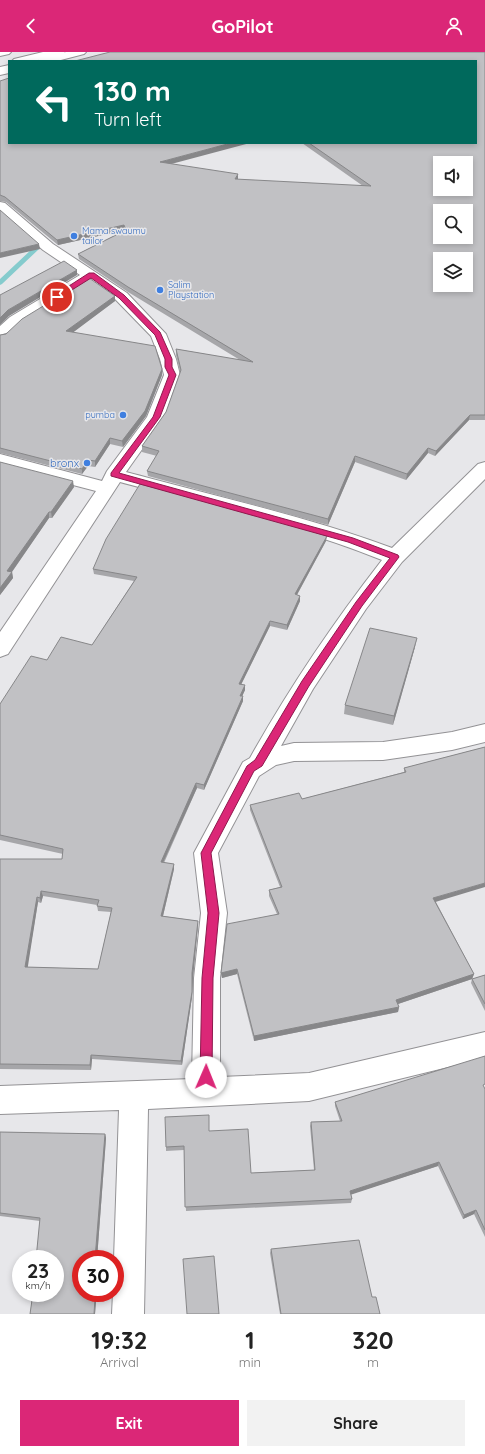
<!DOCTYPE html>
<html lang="en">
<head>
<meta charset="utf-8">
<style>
  :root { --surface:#fff; --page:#f2f2f2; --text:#222; --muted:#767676; --accent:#db2777 }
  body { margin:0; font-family:Quicksand,sans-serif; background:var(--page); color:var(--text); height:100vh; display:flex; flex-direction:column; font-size:15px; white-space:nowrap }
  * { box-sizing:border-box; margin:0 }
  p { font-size:13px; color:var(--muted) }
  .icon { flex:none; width:22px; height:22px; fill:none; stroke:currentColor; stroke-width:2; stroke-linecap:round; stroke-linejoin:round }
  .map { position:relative; height:1262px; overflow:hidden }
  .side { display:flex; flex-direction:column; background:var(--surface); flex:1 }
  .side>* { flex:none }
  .banner { position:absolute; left:8px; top:8px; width:469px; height:84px; border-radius:0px; box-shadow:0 2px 6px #0003; background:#00695c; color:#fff; overflow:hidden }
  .controls { position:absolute; left:433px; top:104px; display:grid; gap:8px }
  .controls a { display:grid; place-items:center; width:40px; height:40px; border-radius:0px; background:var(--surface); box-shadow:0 2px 6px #0003; font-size:20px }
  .speed { position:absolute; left:12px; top:1198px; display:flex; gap:8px; font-size:20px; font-weight:700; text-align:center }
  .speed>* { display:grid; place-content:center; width:52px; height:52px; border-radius:50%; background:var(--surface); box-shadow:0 2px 6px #0003; line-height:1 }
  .speed small { font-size:10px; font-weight:400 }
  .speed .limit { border:6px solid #d22; background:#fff; color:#111 }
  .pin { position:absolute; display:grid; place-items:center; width:34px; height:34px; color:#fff; margin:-17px; border:2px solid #fff; border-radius:50%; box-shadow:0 1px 4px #0007 }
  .me { position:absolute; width:44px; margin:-22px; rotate:1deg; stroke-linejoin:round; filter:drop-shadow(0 0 3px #0008) }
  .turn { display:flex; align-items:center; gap:14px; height:84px; padding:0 20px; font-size:18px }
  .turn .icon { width:52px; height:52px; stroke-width:2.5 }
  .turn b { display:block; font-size:28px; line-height:34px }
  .eta { display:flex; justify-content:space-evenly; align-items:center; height:68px; text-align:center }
  .eta b { font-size:24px; font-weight:700; line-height:28px }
  .button { display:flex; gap:8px; margin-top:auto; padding:8px 20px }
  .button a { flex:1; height:46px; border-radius:0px; background:var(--accent); color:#fff; font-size:16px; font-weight:700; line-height:46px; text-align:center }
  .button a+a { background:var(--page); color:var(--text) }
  header { display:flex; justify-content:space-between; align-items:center; height:52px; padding:0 20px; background:var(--accent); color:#fff; font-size:18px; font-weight:700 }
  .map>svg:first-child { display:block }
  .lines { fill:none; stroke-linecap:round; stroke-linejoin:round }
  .stream { fill:#85cbcd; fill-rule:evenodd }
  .minor-casing { stroke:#939295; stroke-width:2 }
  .highway-casing { stroke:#939295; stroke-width:2 }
  .minor { fill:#fff; fill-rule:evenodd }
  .highway { fill:#fff; fill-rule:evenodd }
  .wall { fill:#a6a6a9; fill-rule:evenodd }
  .shaded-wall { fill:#878789 }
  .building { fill:#c1c1c4; stroke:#878789; fill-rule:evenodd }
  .route { fill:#db2777; stroke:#8e194d }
  .shop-dot { fill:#3f7fe0; stroke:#e7e7ea; stroke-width:1.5 }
  .labels { text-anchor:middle; stroke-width:3; stroke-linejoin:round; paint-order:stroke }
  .far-shop-label { font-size:9px; fill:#366cbe; stroke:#e7e7ea; text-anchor:start }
  .shop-label { font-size:11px; fill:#366cbe; stroke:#e7e7ea; text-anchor:end }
</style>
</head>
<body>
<header><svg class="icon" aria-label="back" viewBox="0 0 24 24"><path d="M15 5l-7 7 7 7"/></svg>GoPilot<svg class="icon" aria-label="person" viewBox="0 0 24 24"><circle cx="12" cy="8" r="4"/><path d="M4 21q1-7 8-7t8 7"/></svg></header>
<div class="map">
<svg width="485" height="1262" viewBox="0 0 485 1262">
  <rect width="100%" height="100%" fill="#e7e7ea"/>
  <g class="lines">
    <polygon class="stream" points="30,186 34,186 39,197 2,232 0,233 0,227 32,197 29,187"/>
    <defs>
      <g id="minor">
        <polygon points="0,0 11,0 9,2 0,4"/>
        <polygon points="43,0 65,0 63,2 34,9 12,9 14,7"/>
        <path d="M0 150 5 151 53 192 127 241 166 282 176 307 180 323 165 365 126 420C214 444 306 464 392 496L478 412 485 410V427L402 510 366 557 313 637 281 694 294 691 383 690 452 680 485 672V690L452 698 383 708 294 709 276 713 259 724 218 801 227 861 220 926V1025L309 1021 485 980V1006L309 1049 148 1057 144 1262H112L113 1241H115V1207H114L119 1058 0 1062V1034L192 1027 194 926 201 861 194 801 243 710 250 706C289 636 333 571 382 508 298 474 208 454 120 430L8 602 0 605V580L96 439 0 414V402L102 429 107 419 147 365 164 323 160 307 151 284 115 247 90 230 22 271 6 286 0 288V274L10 265 80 223 43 198 0 161Z"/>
      </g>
      <g id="highway">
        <polygon points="66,0 86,0 84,2 57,9 37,9 39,7"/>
        <polygon points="9,13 9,21 0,23 0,15"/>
      </g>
    </defs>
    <use href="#minor" class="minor-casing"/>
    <use href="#highway" class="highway-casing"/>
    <use href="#minor" class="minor"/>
    <use href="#highway" class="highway"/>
  </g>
  <g class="wall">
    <polygon points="106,0 485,0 485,368 469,368 435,404 428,401 406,428 355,410 328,473 148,424 147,419 157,404 142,400 142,394 166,360 180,320 176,303 176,297 240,308 128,240 79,207 78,202 125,178 58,193 6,150 0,149 0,29 172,112 238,128 363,134 302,91 476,91"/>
    <polygon points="115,244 115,249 73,280 162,323 146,364 123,395 110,392 95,415 88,414 82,422 0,401 0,283"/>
    <polygon points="0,410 74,435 52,466 49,466 12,520 13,526 0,543"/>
    <path d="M326 489 297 543 300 544V549L287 578 270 574 241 632 245 638 242 644 243 649 204 738 197 736 164 811 174 812V817L163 864 198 869V873L193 926 192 945 182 1013 92 1007 91 1018 0 1017V807H62L63 802 0 788V652L47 608 92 593 134 529 94 522 93 517ZM43 844 97 853 98 859 111 860 98 917 27 915 38 850 41 851Z"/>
    <polygon points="415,595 393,673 344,662 345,653"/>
    <polygon points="485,695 436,850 474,922 472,927 398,952 399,955 398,960 254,989 237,922 222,926 221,921 277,862 269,844 269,838 280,835 250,758 250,753 302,747 404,720 404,716"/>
    <polygon points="485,923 485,959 471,931 472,927"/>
    <polygon points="484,1036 485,1037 485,1185 474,1162 463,1167 438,1114 351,1142 352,1147 351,1151 186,1159 184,1098 166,1099 166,1095 210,1079 251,1121 314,1118 310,1074 311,1070 340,1069 335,1054 335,1050"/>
    <polygon points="0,1080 105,1082 106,1086 97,1207 81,1207 81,1241 94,1241 94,1246 95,1246 96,1249 95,1262 30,1262 33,1241 55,1241 55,1207 36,1207 40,1169 0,1164"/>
    <polygon points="271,1197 372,1245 380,1262 280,1262 270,1201"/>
  </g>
  <g class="shaded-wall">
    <polygon points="231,91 250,91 160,115 160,110"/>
    <polygon points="238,122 238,127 235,127"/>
    <polygon points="124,173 125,178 58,193 57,188"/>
    <polygon points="39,192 40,197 0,206 0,201"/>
    <polygon points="77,218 77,223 9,264 0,273 0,266 8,258"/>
    <polygon points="115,244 115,249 67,285 66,279"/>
    <polygon points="162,317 162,323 146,364 123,395 122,389"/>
    <polygon points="470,363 469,368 435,404 436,399"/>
    <polygon points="110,386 110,392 95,415 95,409"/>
    <polygon points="428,396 428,401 406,428 407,422"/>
    <polygon points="355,404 355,410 328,473 328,467"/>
    <polygon points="88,408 88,414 82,422 82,417"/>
    <polygon points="73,429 74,435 52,466 51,460"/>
    <polygon points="49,460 49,466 9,524 12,520 13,526 0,543 0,536 7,519"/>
    <polygon points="327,484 326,489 294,548 295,542"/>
    <polygon points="300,544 300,549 287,578 287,573"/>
    <polygon points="270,569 270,574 239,637 239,632"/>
    <polygon points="417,586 415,595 393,673 394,664"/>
    <polygon points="245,633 245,638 240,649 240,644"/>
    <polygon points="243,644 243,649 204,738 204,733"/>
    <polygon points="196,731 197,736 161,815 161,810"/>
    <polygon points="174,812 174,817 162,868 161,864"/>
    <polygon points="485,831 485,835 432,851 433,846"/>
    <polygon points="41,839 43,844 41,851 40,846"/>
    <polygon points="37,845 38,850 27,920 25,915"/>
    <polygon points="198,869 198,873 193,926 192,945 182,1013 181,1009 192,921"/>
    <polygon points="237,917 237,922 222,926 221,921"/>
    <polygon points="474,922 472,927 395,953 396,948"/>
    <polygon points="399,955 398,960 254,989 254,984"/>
    <polygon points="91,1003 92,1007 91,1018 90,1013"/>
    <polygon points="105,1082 106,1086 97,1207 95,1207"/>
    <polygon points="439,1110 438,1114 350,1143 350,1139"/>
    <polygon points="476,1158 474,1162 463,1167 464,1163"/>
    <polygon points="95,1246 96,1249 95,1262 94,1262"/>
  </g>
  <g class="building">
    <path d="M110 0H485V363H470L436 399 428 396 407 422 355 404 328 467 147 419 159 399 142 394 166 360 181 318 176 297 253 310 128 235 78 202 126 178 124 173 57 188 5 145 0 143V29L9 26V91H231L160 110 238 122 235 127 371 134 309 91H476V9H75ZM440 111H466V137H440ZM440 159H466V185H440ZM440 207H466V233H440Z"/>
    <polygon points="0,158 39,192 0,201"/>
    <polygon points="64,209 77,218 8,258 0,266 0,243"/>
    <polygon points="89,226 115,244 66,279 155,294 162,317 145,359 122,389 110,386 95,409 88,408 82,417 0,396 0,283 6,282 22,267"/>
    <polygon points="0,410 73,429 51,460 49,460 7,519 12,520 0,536"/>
    <path d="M140 432 252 461 327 484 295 542 300 544 287 573 270 569 239 632 245 633 240 644H243L204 733 196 731 161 810 174 812 161 864 198 869 192 921V940L181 1009 91 1003 90 1013 0 1012V807H62L63 797 0 783V652L31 604 47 608 61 585 92 593 137 525 93 517 106 487ZM41 839 99 848 97 854 112 856 98 917 25 915 37 845 40 846Z"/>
    <polygon points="370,576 417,586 394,664 345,653"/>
    <polygon points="485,695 485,831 433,846 474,922 396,948 399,955 254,984 237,917 221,921 227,872 279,862 269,838 282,835 250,753 299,741 302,747 406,720 404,716"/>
    <polygon points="485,923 485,952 472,927"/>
    <polygon points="485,1004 485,1032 483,1033 485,1037 485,1178 476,1158 464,1163 439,1110 350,1139 352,1147 185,1155 184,1094 166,1095 165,1065 209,1063 209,1079 248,1077 251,1121 315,1118 311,1070 342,1069 335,1050"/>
    <polygon points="0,1080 105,1082 95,1207 81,1207 81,1241 93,1241 92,1246 95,1246 94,1262 30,1262 33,1241 55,1241 55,1207 36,1207 40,1166 0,1161"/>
    <polygon points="359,1188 372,1245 376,1245 380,1262 281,1262 271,1197"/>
    <polygon points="214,1204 219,1262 187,1262 183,1207"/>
  </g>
  <polygon class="route" points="89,221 94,221 124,243 160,280 172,307 172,315 176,323 160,365 119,421 353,486 398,503 399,505 362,554 309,634 262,714 254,719 211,801 219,861 213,926 212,1025 210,1029 206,1030 202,1029 200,1025 202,926 208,861 201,801 247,714 255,708 302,629 356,550 390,506 348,490 111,424 111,421 153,365 169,323 165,315 165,307 155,283 119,246 91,226 59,246 55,246 55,243"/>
  <g class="shop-dot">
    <circle cx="74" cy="184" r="4"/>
    <circle cx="160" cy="238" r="4"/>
    <circle cx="123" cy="363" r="4"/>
    <circle cx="87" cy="411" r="4"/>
  </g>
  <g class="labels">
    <g class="far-shop-label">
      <text x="82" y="182">Mama swaumu<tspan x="82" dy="10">tailor</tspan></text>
      <text x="168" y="236">Salim<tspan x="168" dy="10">Playstation</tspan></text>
      <text x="115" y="366" text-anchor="end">pumba</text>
    </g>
    <g class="shop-label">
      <text x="79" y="415">bronx</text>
    </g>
  </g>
</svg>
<div class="controls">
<a><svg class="icon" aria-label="sound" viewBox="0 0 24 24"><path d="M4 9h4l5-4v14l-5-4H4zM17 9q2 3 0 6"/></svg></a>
<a><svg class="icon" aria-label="search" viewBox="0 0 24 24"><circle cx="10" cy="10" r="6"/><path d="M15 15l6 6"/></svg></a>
<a><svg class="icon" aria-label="layers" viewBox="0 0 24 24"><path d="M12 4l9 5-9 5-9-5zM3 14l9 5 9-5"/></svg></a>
</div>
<div class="speed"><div>23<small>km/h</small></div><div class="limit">30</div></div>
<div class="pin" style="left:57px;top:245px;background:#d93025"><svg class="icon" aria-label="arrive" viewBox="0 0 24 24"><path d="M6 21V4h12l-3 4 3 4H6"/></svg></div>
<svg class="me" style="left:206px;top:1025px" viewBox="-20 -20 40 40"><circle r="19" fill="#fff"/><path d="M0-13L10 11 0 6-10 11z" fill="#db2777"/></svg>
<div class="banner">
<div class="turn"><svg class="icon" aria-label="left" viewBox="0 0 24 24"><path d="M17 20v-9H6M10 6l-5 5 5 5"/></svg><div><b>130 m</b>Turn left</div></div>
</div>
</div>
<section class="side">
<div class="eta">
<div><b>19:32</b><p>Arrival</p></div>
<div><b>1</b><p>min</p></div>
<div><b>320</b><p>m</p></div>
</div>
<div class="button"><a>Exit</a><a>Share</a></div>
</section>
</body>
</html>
